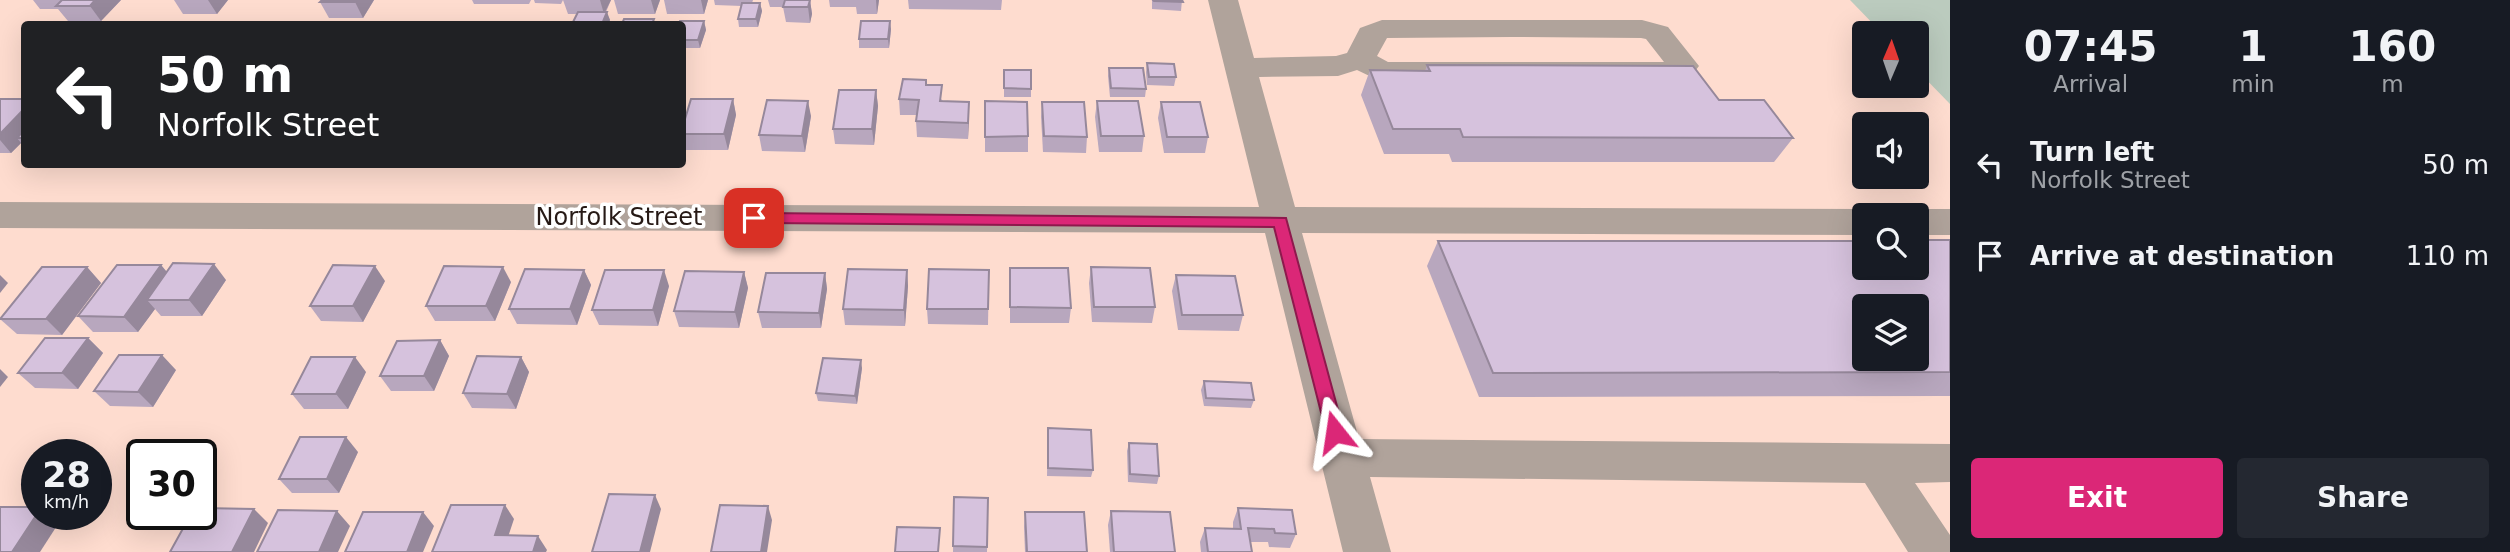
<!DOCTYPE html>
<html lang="en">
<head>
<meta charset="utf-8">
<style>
  :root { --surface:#171b24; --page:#242831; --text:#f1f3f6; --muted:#9ea1a6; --accent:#db2777 }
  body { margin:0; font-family:"DejaVu Sans",sans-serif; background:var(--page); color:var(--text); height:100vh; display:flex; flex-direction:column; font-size:26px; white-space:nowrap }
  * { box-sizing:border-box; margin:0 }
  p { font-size:23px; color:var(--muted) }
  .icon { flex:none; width:38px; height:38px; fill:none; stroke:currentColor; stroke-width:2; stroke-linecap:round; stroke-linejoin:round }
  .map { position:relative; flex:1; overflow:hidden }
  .side { display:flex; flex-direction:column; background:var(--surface); width:560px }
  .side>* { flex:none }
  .guide { position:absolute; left:21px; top:21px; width:665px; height:147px; border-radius:7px; box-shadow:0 7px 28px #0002; background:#202124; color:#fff; overflow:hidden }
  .needle { width:46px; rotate:2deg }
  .buttons { position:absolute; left:1852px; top:21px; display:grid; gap:14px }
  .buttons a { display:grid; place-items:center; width:77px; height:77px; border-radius:7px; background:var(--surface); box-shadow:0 7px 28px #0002; font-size:35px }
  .speed { position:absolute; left:21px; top:439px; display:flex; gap:14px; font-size:35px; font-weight:700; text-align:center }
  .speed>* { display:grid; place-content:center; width:91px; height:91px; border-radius:50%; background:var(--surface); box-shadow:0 7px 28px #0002; line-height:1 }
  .speed small { font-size:18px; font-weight:400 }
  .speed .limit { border:4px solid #111; border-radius:10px; background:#fff; color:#111 }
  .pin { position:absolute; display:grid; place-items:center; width:60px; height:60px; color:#fff; margin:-30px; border-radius:14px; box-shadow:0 4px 10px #0006 }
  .me { position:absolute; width:77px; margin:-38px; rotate:345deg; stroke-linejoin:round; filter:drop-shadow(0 0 5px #0008) }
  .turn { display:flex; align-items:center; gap:24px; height:147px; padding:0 21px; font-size:32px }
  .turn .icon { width:91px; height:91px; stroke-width:2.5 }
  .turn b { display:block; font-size:49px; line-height:60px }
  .eta { display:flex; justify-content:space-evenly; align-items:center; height:119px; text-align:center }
  .eta b { font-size:42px; font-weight:700; line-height:49px }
  .cta { display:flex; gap:14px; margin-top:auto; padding:14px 21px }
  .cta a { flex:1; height:80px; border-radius:7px; background:var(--accent); color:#fff; font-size:28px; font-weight:700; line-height:80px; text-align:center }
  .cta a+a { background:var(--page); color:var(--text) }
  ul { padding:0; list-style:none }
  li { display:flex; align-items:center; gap:21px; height:91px; padding:0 21px }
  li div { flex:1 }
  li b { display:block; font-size:26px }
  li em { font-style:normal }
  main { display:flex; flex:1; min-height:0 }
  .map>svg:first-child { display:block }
  .green { fill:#bbcbbe }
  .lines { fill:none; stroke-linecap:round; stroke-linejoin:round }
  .minor { fill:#b0a39b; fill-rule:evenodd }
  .wall { fill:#b8a7be }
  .shaded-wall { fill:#96889b }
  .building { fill:#d6c2dd; stroke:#96889b; stroke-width:2; fill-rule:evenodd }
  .route { fill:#db2777; stroke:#8e194d; stroke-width:2 }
  .labels { text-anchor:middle; stroke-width:7; stroke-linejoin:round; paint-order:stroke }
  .street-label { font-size:24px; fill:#261915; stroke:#fff }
</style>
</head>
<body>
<main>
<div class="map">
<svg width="1950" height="552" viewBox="0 0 1950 552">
  <rect width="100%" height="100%" fill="#fedccf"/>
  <polygon class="green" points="1850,0 1950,0 1950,104 1916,69 1916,33 1882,33"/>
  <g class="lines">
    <g class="minor">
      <path d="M1208 0H1238L1254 58 1336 56 1347 53 1360 28 1382 20H1642L1668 27 1699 66 1689 79 1678 82H1382L1357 70 1338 76 1259 77 1295 207 1864 209 1878 215H1864V235L1302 233 1359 439 1950 444V482L1915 483 1950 535V552H1908L1865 483 1370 477 1391 552H1343L1265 233 0 228V202L1259 207ZM1510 37 1641 38 1646 39 1664 62H1388L1377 56 1387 38Z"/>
      <polygon points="1916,209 1950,209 1950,235 1916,235 1916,215 1902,215"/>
    </g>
  </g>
  <g class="wall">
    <polygon points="33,0 121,0 101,21 68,21 58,9 40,9"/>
    <polygon points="174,0 228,0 217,14 183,14"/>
    <polygon points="374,0 363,18 329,18 320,2"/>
    <polygon points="472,0 531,0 529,4 474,4"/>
    <polygon points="534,0 563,0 561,4 535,3"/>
    <polygon points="563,0 611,0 606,12 610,20 608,24 572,24 577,14 568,14"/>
    <polygon points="614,0 660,0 655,14 618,14"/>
    <polygon points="664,0 708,0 704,14 667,14"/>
    <polygon points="714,0 753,0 752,3 760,3 762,11 758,27 739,27 738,19 742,6 715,5"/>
    <polygon points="768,0 810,0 812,14 810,23 786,22 783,7 770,7"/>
    <polygon points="829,0 879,0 877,14 857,14 856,7 830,7"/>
    <polygon points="908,0 1002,0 1001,10 909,9"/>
    <polygon points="1152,0 1182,0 1181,11 1152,9"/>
    <polygon points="704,21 706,30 700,48 682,48 682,24"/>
    <polygon points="891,29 889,48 859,48 859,39"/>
    <polygon points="1147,63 1176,77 1174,86 1147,85 1146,72"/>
    <polygon points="1427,65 1719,100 1793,138 1774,162 1452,162 1449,154 1384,154 1361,95 1370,70 1425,71"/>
    <polygon points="1109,68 1146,89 1145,97 1110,97 1108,76"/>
    <polygon points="1004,70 1031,89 1031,97 1004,97"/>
    <polygon points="927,85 943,101 969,117 968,139 917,137 916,121 917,115 900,115 899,99"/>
    <polygon points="876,90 878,106 874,145 835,144 833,129"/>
    <polygon points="0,99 24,99 24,147 21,143 11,153 0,153"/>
    <polygon points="733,99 736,115 728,150 685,150 682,140 682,129"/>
    <polygon points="985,101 1028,136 1028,152 985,152"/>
    <polygon points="1097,101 1144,136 1142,152 1099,152 1095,117"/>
    <polygon points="1042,102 1087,137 1086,153 1043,152 1041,117"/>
    <polygon points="1161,102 1208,137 1205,153 1164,153 1158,118"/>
    <polygon points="811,116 805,152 762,151 759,135"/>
    <polygon points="1950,240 1950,396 1479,397 1427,266 1438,241"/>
    <polygon points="161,265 167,272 226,280 202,316 161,316 155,309 138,332 93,332 78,316"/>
    <polygon points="87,267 101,283 62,335 17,334 0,319"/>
    <polygon points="1091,267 1155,307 1152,323 1092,322 1089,283"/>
    <polygon points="1010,268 1071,308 1069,323 1010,323"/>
    <polygon points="584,270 591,285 577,325 517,324 509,309"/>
    <polygon points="907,270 908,286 905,326 845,325 843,309"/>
    <polygon points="989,270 988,325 928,324 927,309"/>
    <polygon points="744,272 748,288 739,328 679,327 674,311"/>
    <polygon points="825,273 827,289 821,328 762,328 758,312"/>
    <polygon points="1176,275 1243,315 1239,331 1178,330 1172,291"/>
    <polygon points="385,281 363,322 321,321 310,306"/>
    <polygon points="511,282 495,321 435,321 426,306"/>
    <polygon points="669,286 658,326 599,325 592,310"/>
    <polygon points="88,338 103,353 78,389 35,388 18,373"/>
    <polygon points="440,340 449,356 434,391 391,391 380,376"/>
    <polygon points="521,357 529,372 516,409 472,408 463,393"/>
    <polygon points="862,368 857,404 818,401 816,393"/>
    <polygon points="176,370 153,407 110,406 94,391"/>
    <polygon points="366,372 348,409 304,409 292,394"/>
    <polygon points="1204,381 1254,400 1251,408 1204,406 1201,390"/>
    <polygon points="1048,428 1093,470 1091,477 1047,476"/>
    <polygon points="1129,443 1159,476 1157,484 1128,482 1127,451"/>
    <polygon points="358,452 339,493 292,493 279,479"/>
    <polygon points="954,497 988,498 987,552 953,552"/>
    <polygon points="1238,508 1296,534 1290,548 1269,547 1268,542 1250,542 1252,552 1201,552 1200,542 1205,528 1233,529 1233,522"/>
    <polygon points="1111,511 1175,552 1110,552 1108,525"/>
    <polygon points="1025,512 1087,552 1025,552 1024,527"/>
  </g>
  <g class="shaded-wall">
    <polygon points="95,0 121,0 101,21 90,6"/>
    <polygon points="208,0 228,0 217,14"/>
    <polygon points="356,0 374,0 363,18 355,2"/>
    <polygon points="600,0 611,0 604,14"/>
    <polygon points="651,0 660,0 655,14"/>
    <polygon points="701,0 708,0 704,14"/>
    <polygon points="810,0 812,14 810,23 808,7"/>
    <polygon points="876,0 879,0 877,14"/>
    <polygon points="760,3 762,11 758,27 756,19"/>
    <polygon points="607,12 610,20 608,24 602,24"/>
    <polygon points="704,21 706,30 700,48 698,40"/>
    <polygon points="890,21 891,29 889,48 888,39"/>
    <polygon points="876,90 878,106 874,145 872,129"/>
    <polygon points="733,99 736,115 728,150 724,134"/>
    <polygon points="808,101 811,116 805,152 802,136"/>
    <polygon points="969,102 969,117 968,139 968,123"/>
    <polygon points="24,109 24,138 17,138 21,143 11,153 0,140 0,134"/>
    <polygon points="214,264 226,280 202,316 189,300"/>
    <polygon points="161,265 174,281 147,300 155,309 138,332 124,317"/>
    <polygon points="375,266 385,281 363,322 353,306"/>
    <polygon points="87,267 101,283 62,335 46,319"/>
    <polygon points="503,267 511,282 495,321 486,306"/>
    <polygon points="584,270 591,285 577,325 570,309"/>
    <polygon points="664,270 669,286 658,326 653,310"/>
    <polygon points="907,270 908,286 905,326 904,310"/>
    <polygon points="744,272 748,288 739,328 735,312"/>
    <polygon points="825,273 827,289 821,328 819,313"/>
    <polygon points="0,275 8,283 0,293"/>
    <polygon points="88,338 103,353 78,389 62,373"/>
    <polygon points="440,340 449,356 434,391 424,376"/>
    <polygon points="162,355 176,370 153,407 138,392"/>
    <polygon points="355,357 366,372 348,409 336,394"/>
    <polygon points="521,357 529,372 516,409 507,394"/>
    <polygon points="861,360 862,368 857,404 855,396"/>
    <polygon points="0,369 8,377 0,387"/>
    <polygon points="346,437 358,452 339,493 327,479"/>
    <polygon points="655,495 661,509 650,552 640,552"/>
    <polygon points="505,505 514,519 504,549 495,535"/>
    <polygon points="768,506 772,520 767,552 761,552"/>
    <polygon points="254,509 268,523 254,552 232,552"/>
    <polygon points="337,511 350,526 338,552 319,552"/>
    <polygon points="423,512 434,526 423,552 407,552"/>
    <polygon points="37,514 51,514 60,521 40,552 12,552"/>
    <polygon points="538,536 547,550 546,552 533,552"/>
  </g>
  <g class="building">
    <polygon points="62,0 95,0 90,6 56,6"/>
    <polygon points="322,0 356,0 355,2 320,2"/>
    <polygon points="785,0 810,0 808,7 783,7"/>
    <polygon points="1153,0 1182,0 1183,2 1154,1"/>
    <polygon points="742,3 760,3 756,19 738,19"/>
    <polygon points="578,12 607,12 602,24 572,24"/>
    <polygon points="624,19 654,19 652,24 622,24"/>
    <polygon points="680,21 704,21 698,40 682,40 682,24 678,24"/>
    <polygon points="861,21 890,21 888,39 859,39"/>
    <polygon points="1147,63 1174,64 1176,77 1149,77"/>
    <polygon points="1427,65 1693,66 1719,100 1764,100 1793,138 1463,137 1460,129 1393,129 1370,70 1430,71"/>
    <polygon points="1109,68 1143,68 1146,89 1111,88"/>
    <polygon points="1004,70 1031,70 1031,89 1004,88"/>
    <polygon points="903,79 926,80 926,85 942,85 940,101 969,102 968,123 916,121 919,100 899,99"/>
    <polygon points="839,90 876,90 872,129 833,129"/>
    <polygon points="0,99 24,99 24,109 0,134"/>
    <polygon points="691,99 733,99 724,134 682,134 682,129"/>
    <polygon points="767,100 808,101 802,136 759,135"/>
    <polygon points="985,101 1027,102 1028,136 985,137"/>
    <polygon points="1097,101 1138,101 1144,136 1101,136"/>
    <polygon points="1042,102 1084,102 1087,137 1044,136"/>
    <polygon points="1161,102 1200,102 1208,137 1167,137"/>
    <polygon points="24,130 24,138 17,138"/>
    <path d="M1916 240H1950V372L1493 373 1438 241H1864V268H1916ZM1864 306H1916V359H1864Z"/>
    <polygon points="173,263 214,264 189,300 147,300"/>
    <polygon points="117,265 161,265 124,317 78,316"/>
    <polygon points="333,265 375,266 353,306 310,306"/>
    <polygon points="444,266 503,267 486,306 426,306"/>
    <polygon points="42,267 87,267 46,319 0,319"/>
    <polygon points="1091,267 1150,268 1155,307 1094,307"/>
    <polygon points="1010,268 1068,268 1071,308 1010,307"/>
    <polygon points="525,269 584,270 570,309 509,309"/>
    <polygon points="848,269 907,270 904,310 843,309"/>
    <polygon points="929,269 989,270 988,309 927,309"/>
    <polygon points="605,270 664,270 653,310 592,310"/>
    <polygon points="685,271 744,272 735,312 674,311"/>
    <polygon points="766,273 825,273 819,313 758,312"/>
    <polygon points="1176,275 1235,276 1243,315 1182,315"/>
    <polygon points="45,338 88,338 62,373 18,373"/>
    <polygon points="440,340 424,376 380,376 397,341"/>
    <polygon points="119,355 162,355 138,392 94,391"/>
    <polygon points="477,356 521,357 507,394 463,393"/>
    <polygon points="311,357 355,357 336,394 292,394"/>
    <polygon points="823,358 861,360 855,396 816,393"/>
    <polygon points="1204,381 1251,383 1254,400 1206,398"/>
    <polygon points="1048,428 1091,430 1093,470 1048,468"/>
    <polygon points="300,437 346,437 327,479 279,479"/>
    <polygon points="1129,443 1157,444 1159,476 1130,474"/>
    <polygon points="609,494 655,495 640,552 592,552"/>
    <polygon points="954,497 988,498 987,547 953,546"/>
    <polygon points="451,505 505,505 495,535 538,536 533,552 432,552"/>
    <polygon points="720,505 768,506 761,552 711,552"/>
    <polygon points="0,507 37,507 37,514 12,552 0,552"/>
    <polygon points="201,508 254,509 232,552 170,552 191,514 201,514"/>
    <polygon points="1238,508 1292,510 1296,534 1275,533 1274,529 1248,528 1252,552 1208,552 1205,528 1241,529"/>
    <polygon points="278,510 337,511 319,552 257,552"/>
    <polygon points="1111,511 1170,512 1175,552 1114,552"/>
    <polygon points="363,512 423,512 407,552 345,552"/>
    <polygon points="1025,512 1084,512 1087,552 1027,552"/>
    <polygon points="897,527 940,528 938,552 895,552"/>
  </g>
  <polygon class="route" points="754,213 1286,218 1344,432 1342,437 1335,439 1329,437 1326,432 1274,227 754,223 746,218"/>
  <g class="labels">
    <g class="street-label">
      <text x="619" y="225">Norfolk Street</text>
    </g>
  </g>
</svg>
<div class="buttons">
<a><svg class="needle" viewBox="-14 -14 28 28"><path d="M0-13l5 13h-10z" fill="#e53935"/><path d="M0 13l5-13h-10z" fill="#9ea1a6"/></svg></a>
<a><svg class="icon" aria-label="sound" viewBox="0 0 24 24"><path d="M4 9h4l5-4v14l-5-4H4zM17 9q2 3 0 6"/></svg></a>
<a><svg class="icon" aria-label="search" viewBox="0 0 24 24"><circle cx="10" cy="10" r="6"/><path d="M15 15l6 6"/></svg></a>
<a><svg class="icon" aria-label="layers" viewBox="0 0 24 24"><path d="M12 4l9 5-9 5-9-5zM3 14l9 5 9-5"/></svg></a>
</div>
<div class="speed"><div>28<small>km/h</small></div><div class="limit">30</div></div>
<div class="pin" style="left:754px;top:218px;background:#d93025"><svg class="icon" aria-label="arrive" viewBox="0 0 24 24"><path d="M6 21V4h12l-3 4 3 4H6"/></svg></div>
<svg class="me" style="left:1335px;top:432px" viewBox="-20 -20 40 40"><path d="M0-17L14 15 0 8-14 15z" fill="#db2777" stroke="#fff" stroke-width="4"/></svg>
<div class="guide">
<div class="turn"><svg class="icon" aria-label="left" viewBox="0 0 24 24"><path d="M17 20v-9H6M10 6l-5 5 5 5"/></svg><div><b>50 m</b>Norfolk Street</div></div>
</div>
</div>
<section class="side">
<div class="eta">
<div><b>07:45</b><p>Arrival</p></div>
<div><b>1</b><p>min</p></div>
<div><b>160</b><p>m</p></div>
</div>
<ul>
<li><svg class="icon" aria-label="left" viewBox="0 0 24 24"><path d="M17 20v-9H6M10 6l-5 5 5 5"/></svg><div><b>Turn left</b><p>Norfolk Street</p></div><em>50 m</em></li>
<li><svg class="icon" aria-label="arrive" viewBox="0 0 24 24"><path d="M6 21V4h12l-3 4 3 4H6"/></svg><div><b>Arrive at destination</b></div><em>110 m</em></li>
</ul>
<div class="cta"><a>Exit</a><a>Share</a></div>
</section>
</main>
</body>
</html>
